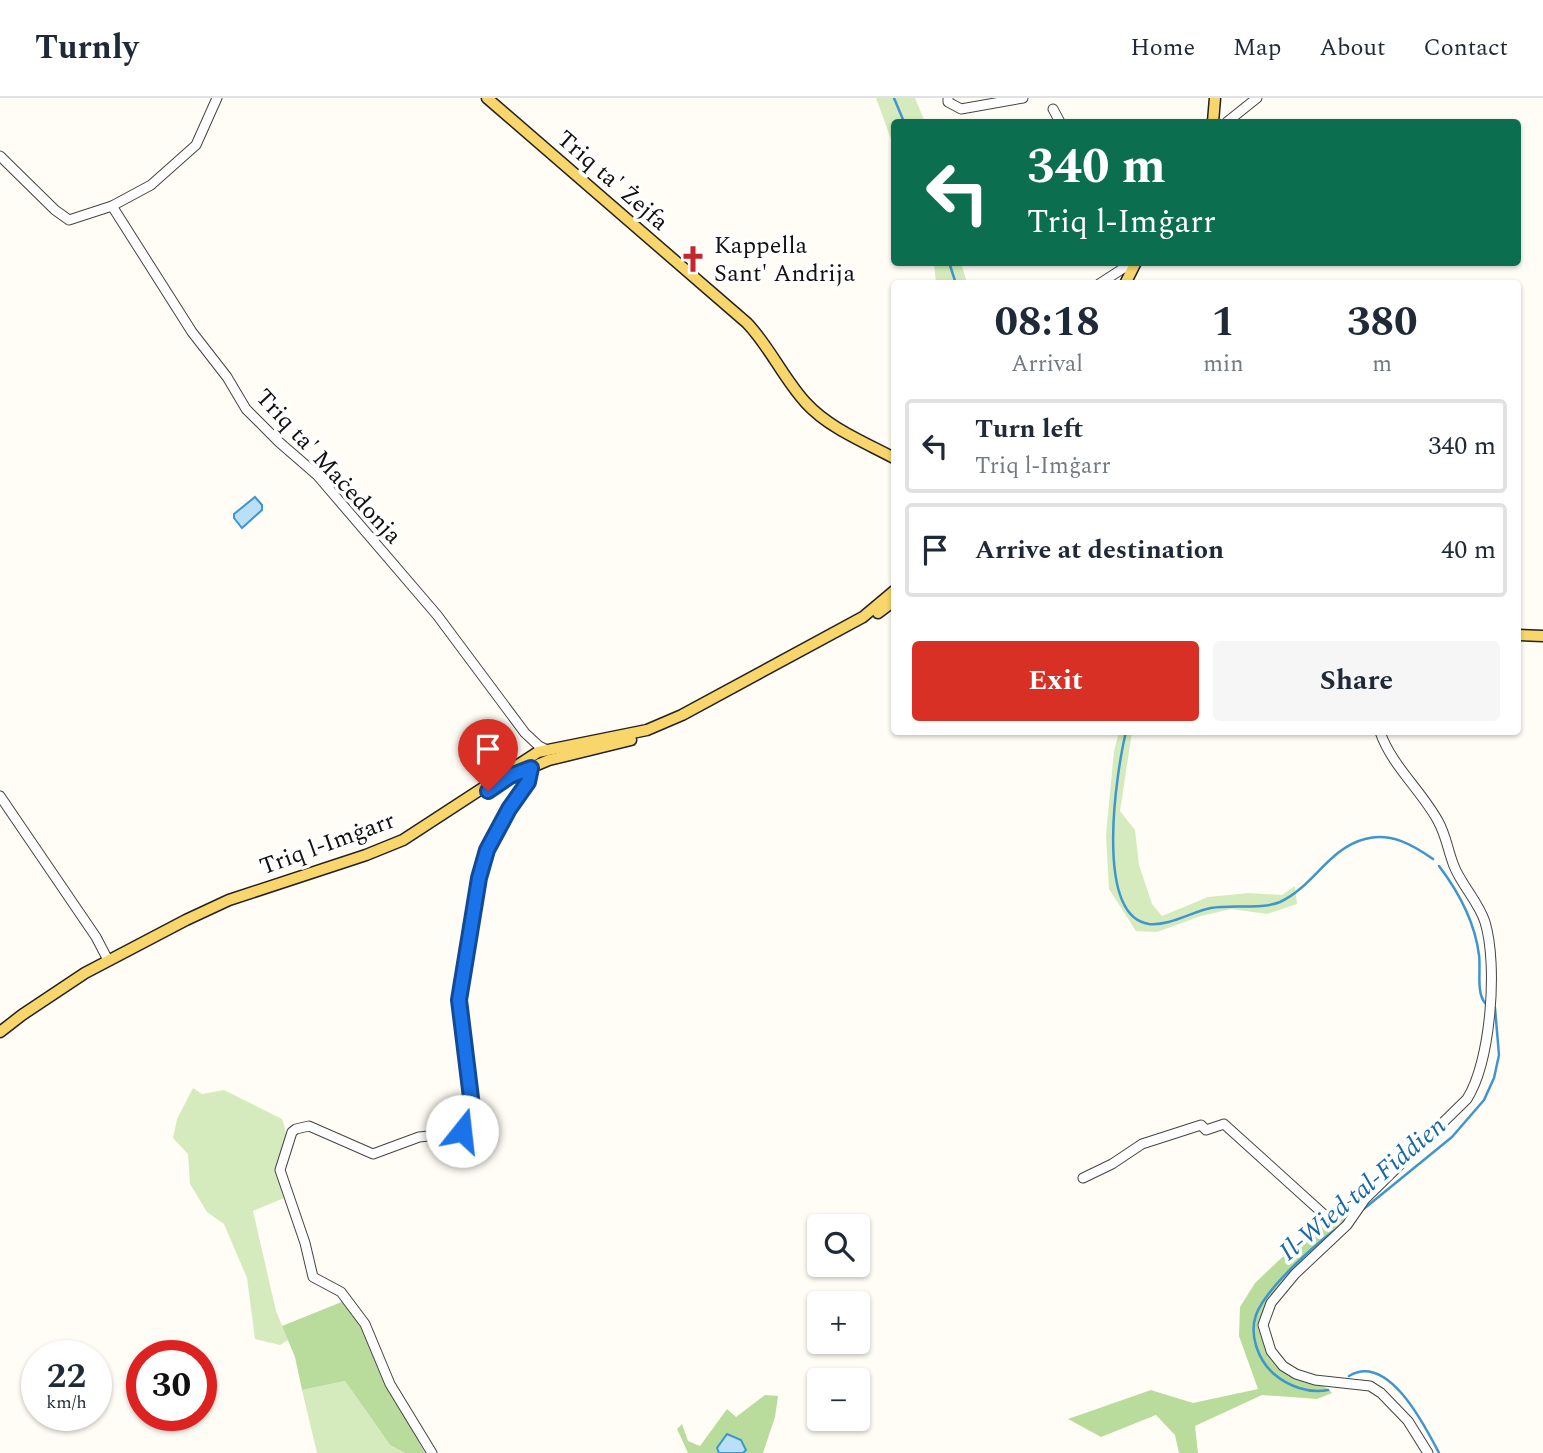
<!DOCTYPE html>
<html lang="en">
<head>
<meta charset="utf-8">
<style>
  :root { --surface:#fff; --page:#f6f6f7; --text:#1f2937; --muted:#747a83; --line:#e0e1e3; --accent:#d93025 }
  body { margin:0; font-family:Spectral,serif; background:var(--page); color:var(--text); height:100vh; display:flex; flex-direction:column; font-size:26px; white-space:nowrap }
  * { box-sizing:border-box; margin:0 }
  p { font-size:23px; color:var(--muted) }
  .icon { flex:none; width:38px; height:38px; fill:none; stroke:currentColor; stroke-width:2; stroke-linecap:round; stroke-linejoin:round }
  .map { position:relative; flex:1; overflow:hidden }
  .sheet { position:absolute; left:891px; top:182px; width:630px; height:455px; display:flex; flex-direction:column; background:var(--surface); border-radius:7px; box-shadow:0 2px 5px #0004 }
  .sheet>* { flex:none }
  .top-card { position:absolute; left:891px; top:21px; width:630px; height:147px; border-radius:7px; box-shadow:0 2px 5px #0004; background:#0b6e4f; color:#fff; overflow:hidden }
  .tools { position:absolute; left:807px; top:1116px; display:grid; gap:14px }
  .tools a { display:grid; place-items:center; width:63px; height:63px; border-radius:7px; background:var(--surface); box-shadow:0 2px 5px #0004; font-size:35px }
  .speed { position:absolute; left:21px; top:1242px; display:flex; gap:14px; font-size:35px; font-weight:700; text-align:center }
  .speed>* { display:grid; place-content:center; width:91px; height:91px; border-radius:50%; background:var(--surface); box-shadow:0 2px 5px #0004; line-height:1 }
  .speed small { font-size:18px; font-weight:400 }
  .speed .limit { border:10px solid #d22; background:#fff; color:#111 }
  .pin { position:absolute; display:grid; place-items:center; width:60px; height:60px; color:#fff; margin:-72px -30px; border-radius:50% 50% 50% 0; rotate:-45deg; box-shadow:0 0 7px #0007 }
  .pin .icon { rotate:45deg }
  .me { position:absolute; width:77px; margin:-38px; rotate:16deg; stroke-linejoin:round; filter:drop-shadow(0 0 5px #0008) }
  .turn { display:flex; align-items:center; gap:24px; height:147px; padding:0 21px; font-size:32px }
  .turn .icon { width:91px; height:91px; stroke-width:2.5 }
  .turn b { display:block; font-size:49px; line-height:60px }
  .eta { display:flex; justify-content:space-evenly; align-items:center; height:119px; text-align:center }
  .eta b { font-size:42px; font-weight:700; line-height:49px }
  .button { display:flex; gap:14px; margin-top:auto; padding:14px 21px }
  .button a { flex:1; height:80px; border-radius:7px; background:var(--accent); color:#fff; font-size:28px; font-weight:700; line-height:80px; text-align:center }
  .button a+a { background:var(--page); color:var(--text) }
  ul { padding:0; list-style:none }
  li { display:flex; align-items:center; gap:21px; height:94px; margin:0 14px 10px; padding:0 7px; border:4px solid var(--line); border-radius:7px }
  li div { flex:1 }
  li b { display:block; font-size:26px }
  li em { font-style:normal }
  header { display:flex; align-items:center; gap:42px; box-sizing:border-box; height:98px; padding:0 35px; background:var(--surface); border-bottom:2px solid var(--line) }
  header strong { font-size:33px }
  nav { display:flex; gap:38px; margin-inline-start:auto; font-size:24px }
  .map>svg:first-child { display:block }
  .green { fill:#d5ebbd }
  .forest { fill:#b9dc9c }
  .water { fill:#b9e0f7; stroke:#3f96cf; stroke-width:2 }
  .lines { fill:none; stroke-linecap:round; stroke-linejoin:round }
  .stream { stroke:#3f96cf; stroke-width:2.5 }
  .minor-casing { stroke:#444; stroke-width:11 }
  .major-casing { stroke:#222; stroke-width:13 }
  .minor { stroke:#fff; stroke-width:9 }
  .major { stroke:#f9d66b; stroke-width:10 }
  .route-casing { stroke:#114b97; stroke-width:18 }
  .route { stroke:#1a73e8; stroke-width:12 }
  .labels { text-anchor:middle; stroke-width:7; stroke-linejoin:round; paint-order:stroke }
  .street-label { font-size:24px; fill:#111; stroke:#fff }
  .poi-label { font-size:24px; fill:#111; stroke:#fff; text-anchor:start }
  .water-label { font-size:26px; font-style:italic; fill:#1768a6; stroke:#fff }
</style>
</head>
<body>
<header>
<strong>Turnly</strong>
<nav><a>Home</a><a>Map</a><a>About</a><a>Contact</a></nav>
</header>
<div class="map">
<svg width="1543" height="1355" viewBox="0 0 1543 1355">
  <rect width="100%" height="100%" fill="#fffdf5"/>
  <g class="green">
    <polygon points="876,0 915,0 925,24 894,24 894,49"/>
    <polygon points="934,165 961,165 967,185 936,185"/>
    <polygon points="1119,634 1132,634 1120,713 1135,732 1139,767 1152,806 1162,818 1208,799 1249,795 1282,797 1295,788 1297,806 1267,816 1231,811 1201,818 1157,834 1136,833 1109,791 1106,737 1114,653"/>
    <path d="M193 990 202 996 224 992 282 1021C293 1047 278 1073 284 1100L253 1113 276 1213 288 1242 280 1247 255 1241 247 1180 224 1126 207 1114 190 1086 188 1056 173 1040 177 1021Z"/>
    <polygon points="345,1283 390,1347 405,1355 317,1355 302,1292"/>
  </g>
  <g class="forest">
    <path d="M1366 1096 1345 1127 1305 1165 1261 1224C1264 1258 1278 1268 1307 1283 1317 1288 1325 1286 1332 1295L1317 1301 1262 1297 1195 1328 1198 1355H1179L1175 1337 1156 1317 1101 1339 1068 1321 1151 1292 1193 1305 1258 1291 1239 1238 1240 1209 1255 1185 1328 1116Z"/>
    <polygon points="344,1203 366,1228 391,1295 425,1355 405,1355 390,1347 345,1283 302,1292 295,1259 282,1228"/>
    <polygon points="765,1297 778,1298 775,1319 763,1355 688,1355 677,1331 682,1326 688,1343 700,1348 727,1311 736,1319"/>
  </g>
  <g class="water">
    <polygon points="255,399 262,407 262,412 242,430 234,420 234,416"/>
    <polygon points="727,1336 741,1342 746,1352 743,1355 719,1355 717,1350"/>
  </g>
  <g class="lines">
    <g class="stream">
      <polyline points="894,0 904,24"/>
      <polyline points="949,164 956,186"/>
      <path d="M1126 634C1117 670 1093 818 1149 826 1170 828 1191 814 1211 810 1233 806 1260 812 1280 804 1313 789 1329 750 1365 741 1391 734 1413 747 1433 761"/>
      <path d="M1439 768C1458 793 1475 825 1479 857 1481 872 1476 894 1485 905"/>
      <polyline points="1360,1114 1452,1039 1484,1002 1494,980 1499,957 1495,910"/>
      <path d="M1349 1278C1388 1254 1425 1328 1439 1355"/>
      <path d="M1328 1292C1309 1296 1288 1288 1274 1276 1258 1262 1249 1237 1256 1217 1265 1191 1318 1143 1341 1128"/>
    </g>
    <defs>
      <g id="minor">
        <polyline points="948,0 948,4 961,11 1023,0"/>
        <polyline points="1053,11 1060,24"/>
        <polyline points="1227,24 1257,0"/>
        <polyline points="0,58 55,112 69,122 112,108 151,87 196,47 217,0"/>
        <polyline points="112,108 192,234 227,279 246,311 279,344 317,377 437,517 525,635 539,648 547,652"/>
        <polyline points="1099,186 1133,164"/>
        <path d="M1380 634C1392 668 1421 692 1438 723 1446 737 1448 753 1454 768 1462 788 1478 803 1485 824 1498 867 1491 963 1467 1001L1365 1101 1347 1127 1295 1176 1271 1205 1263 1227 1271 1253 1283 1268 1296 1276 1315 1282 1370 1288 1381 1295 1408 1323 1428 1355"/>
        <polyline points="0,698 96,839 108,862"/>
        <polyline points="1083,1080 1112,1066 1142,1046 1201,1027 1206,1032 1224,1026 1329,1121 1363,1102"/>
        <polyline points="432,1355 390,1286 365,1226 341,1194 313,1179 305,1145 280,1072 292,1034 296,1031 309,1028 373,1056 419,1039 458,1035 468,1028 472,1008 459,902 479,780 487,752 508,711 528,684 531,670"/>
      </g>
      <g id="major">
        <path d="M487 0 747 225C770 249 783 280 806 305 829 330 864 344 894 360"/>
        <polyline points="1213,24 1215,0"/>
        <polyline points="1125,186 1136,164"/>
        <polyline points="878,515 894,503"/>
        <polyline points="1517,537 1543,538"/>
        <polyline points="513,677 549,662 631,642"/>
        <polyline points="0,934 22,917 85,875 186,822 229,802 366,757 403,742 538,654 647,632 682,617 863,519 894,493"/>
      </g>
    </defs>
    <use href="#minor" class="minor-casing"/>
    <use href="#major" class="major-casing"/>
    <use href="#minor" class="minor"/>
    <use href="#major" class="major"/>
  </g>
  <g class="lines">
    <defs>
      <polyline id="route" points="462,1033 469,1025 472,1008 459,902 479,780 487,752 509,711 528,684 531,670 510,678 488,693"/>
    </defs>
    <use href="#route" class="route-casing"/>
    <use href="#route" class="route"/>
  </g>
  <defs>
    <symbol id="church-bare" viewBox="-9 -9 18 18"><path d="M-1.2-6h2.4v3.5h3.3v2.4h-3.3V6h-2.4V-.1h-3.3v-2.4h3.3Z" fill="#c4262e" stroke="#fff" stroke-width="2.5" paint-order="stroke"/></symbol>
  </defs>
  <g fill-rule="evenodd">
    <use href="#church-bare" x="674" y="142" width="38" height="38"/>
  </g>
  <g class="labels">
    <g class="street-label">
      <text transform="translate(613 82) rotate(41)" y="8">Triq ta' Żejfa</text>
      <text transform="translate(329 368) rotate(47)" y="8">Triq ta' Maċedonja</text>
      <text transform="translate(327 745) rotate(-20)" y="8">Triq l-Imġarr</text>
    </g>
    <g class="poi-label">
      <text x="714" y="155">Kappella<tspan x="714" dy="28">Sant' Andrija</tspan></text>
    </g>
    <g class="water-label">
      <text transform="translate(1362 1090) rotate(-40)" y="9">Il-Wied tal-Fiddien</text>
    </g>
  </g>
</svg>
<div class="tools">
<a><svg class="icon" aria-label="search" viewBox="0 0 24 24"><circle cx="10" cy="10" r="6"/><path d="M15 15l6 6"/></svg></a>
<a>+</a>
<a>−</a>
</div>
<div class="speed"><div>22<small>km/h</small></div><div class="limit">30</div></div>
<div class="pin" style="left:488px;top:693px;background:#d93025"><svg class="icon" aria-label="arrive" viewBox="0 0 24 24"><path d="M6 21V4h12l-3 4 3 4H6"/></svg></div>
<svg class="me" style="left:462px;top:1033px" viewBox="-20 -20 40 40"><circle r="19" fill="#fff"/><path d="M0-13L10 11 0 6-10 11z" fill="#1a73e8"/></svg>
<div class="top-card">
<div class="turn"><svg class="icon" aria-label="left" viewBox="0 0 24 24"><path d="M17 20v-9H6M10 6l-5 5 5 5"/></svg><div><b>340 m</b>Triq l-Imġarr</div></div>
</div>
<section class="sheet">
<div class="eta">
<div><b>08:18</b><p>Arrival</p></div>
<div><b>1</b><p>min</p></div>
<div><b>380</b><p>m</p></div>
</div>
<ul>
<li><svg class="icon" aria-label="left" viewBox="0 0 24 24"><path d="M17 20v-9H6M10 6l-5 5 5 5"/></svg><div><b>Turn left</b><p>Triq l-Imġarr</p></div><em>340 m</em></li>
<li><svg class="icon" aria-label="arrive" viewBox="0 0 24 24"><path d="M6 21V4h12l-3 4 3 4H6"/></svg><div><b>Arrive at destination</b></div><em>40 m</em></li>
</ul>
<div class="button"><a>Exit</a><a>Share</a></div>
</section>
</div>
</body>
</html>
